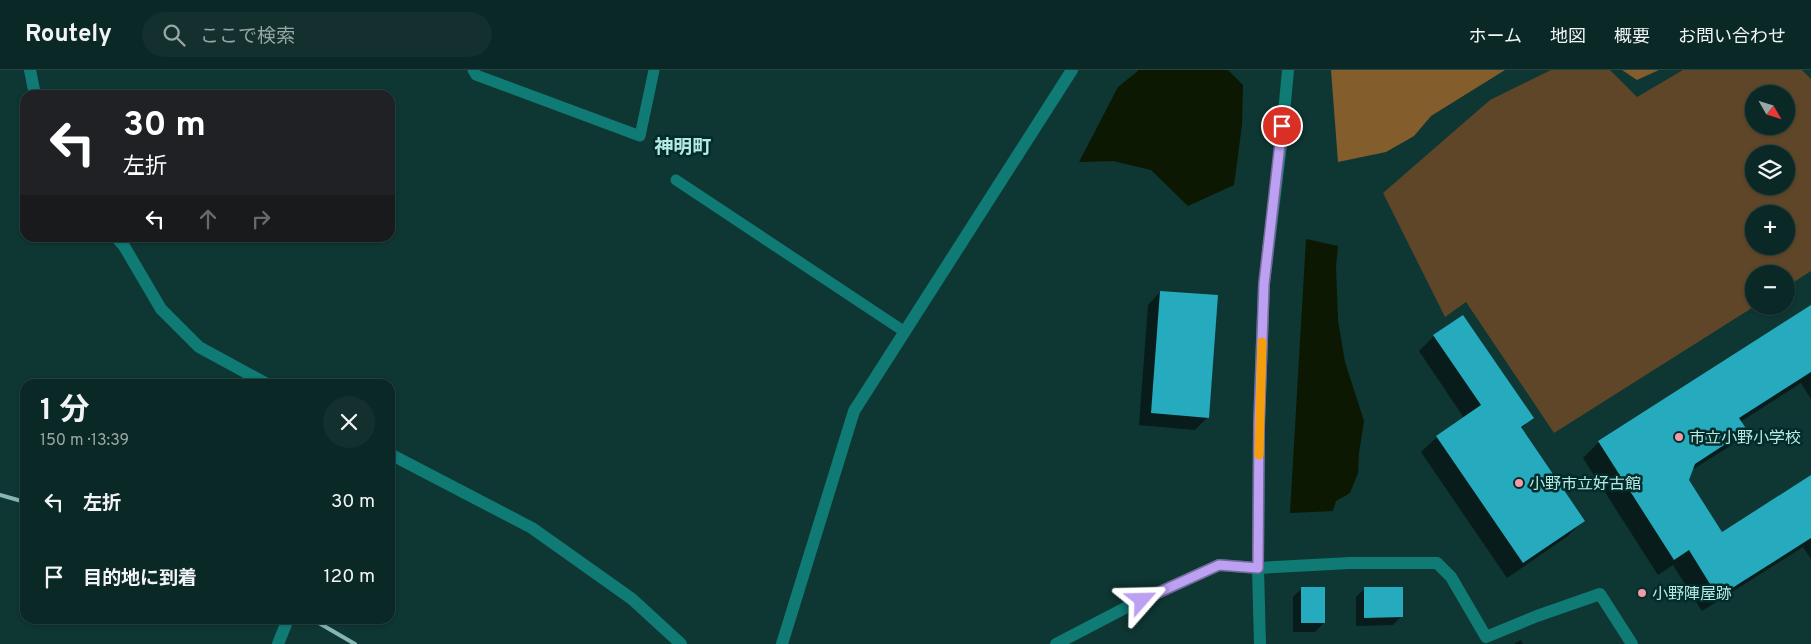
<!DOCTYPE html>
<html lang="ja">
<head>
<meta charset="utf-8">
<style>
  :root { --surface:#0a2826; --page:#13302e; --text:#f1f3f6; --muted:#99a6a7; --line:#2a4443 }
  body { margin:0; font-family:Overpass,"Noto Sans JP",sans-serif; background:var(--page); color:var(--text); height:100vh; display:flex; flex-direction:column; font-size:19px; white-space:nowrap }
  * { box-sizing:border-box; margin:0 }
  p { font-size:16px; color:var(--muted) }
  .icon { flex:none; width:28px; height:28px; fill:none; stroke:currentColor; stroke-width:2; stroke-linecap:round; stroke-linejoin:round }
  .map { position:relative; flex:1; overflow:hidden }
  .sheet { position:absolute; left:20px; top:309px; width:375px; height:245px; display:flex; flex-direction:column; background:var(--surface); border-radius:15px; box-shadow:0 1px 4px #0004,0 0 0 1px var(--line) }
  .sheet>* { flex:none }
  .hud { position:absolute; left:20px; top:20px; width:375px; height:152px; border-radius:15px; box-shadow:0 1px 4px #0004,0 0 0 1px var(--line); background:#202124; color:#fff; overflow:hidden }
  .needle { width:32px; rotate:129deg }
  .tools { position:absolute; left:1745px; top:15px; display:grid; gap:10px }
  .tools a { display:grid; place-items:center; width:50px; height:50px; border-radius:50%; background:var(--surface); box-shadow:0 1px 4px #0004,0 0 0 1px var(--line); font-size:25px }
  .pin { position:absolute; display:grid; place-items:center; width:42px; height:42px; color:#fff; margin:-21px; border:2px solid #fff; border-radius:50%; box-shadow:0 1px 5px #0007 }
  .me { position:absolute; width:55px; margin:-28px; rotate:65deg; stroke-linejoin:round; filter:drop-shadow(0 0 4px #0008) }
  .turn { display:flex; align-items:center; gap:18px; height:105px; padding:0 20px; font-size:22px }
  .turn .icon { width:65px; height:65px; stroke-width:2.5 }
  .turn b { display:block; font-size:35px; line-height:42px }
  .lanes { display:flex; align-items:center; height:48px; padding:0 20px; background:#0003; justify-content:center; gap:25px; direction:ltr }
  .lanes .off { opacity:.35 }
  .round { display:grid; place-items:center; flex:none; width:52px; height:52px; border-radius:26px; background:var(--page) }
  .headline { display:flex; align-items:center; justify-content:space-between; height:85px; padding:0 20px }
  h1 { font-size:30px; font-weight:700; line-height:38px }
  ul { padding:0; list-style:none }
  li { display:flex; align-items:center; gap:15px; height:75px; padding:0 20px }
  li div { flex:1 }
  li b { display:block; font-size:19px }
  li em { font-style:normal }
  header { display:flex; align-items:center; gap:30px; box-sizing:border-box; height:70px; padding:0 25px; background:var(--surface); border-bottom:1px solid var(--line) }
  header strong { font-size:24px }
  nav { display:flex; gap:28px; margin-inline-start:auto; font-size:18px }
  .search { width:350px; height:45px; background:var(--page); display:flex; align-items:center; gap:12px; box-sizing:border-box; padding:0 18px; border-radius:28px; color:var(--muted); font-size:19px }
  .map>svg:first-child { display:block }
  .green { fill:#5f4628; fill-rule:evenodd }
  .forest { fill:#845d2d }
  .water { fill:#0c1801 }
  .shadow { fill:#0007 }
  .building { fill:#26aabd }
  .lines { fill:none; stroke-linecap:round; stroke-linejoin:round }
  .service { stroke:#107a75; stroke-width:11 }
  .minor { stroke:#107a75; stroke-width:12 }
  .tertiary { stroke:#107a75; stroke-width:12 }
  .rail { stroke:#85b6b1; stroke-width:4 }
  .route-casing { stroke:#7a689d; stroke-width:12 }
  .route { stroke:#bca0f2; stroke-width:9 }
  .slow { stroke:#f59e0b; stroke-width:9 }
  .poi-dot { fill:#f39aa8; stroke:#022b29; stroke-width:2 }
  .labels { text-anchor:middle; stroke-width:5; stroke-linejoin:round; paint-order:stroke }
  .poi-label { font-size:16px; fill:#b5eae5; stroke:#022b29; text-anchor:start }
  .quarter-label { font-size:19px; font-weight:bold; fill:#b5eae5; stroke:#022b29 }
</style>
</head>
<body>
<header>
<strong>Routely</strong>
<div class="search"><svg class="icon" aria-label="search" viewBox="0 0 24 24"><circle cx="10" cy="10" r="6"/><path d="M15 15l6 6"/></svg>ここで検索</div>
<nav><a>ホーム</a><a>地図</a><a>概要</a><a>お問い合わせ</a></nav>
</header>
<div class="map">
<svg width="1811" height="574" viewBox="0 0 1811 574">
  <rect width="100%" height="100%" fill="#0e3633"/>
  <path class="green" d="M1551 0H1610L1637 27 1683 0H1802L1811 9V201L1786 217V204H1754L1755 236 1554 363 1466 232 1445 247 1383 123 1490 30ZM1754 24H1786V56H1754ZM1754 84H1786V116H1754ZM1754 144H1786V176H1754Z"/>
  <g class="forest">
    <polygon points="1331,0 1505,0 1431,46 1414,66 1386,82 1338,92"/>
    <polygon points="1622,0 1659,0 1637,10"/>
  </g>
  <g class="water">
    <polygon points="1139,0 1228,0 1243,15 1242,55 1234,115 1188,136 1151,100 1113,91 1079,92 1118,17"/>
    <polygon points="1306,169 1338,176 1336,196 1338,251 1345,292 1364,351 1359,383 1358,403 1350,423 1336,431 1333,441 1290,443"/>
  </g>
  <g class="shadow">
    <polygon points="1160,222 1208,347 1195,360 1139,355 1148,235"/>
    <polygon points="1811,237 1811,329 1801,313 1740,352 1745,360 1730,376 1692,400 1688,410 1722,463 1811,407 1811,489 1803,477 1702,541 1673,495 1658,505 1583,388 1599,372"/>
    <polygon points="1434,266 1532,348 1521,359 1584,450 1568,466 1507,508 1421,382 1437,367 1464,348 1419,281"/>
    <polygon points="1302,518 1324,553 1315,562 1293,562 1293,527"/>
    <polygon points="1364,519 1402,546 1393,555 1356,556 1356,527"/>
    <polygon points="1521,570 1523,574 1514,574"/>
  </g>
  <g class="building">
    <polygon points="1160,221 1218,225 1209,348 1151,343"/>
    <polygon points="1811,235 1811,302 1739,348 1747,360 1695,394 1689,410 1722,462 1811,405 1811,468 1718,527 1689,480 1674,490 1598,371"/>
    <polygon points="1463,245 1534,348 1521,357 1585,451 1523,493 1436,366 1481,335 1433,265"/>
    <rect x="1301" y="517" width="24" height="36"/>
    <polygon points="1364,517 1403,517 1403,547 1364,548"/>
  </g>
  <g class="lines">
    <g class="service">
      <polyline points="473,0 476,5 640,66 654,0"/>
      <polyline points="676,110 905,262"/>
    </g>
    <g class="minor">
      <polyline points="30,0 35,25"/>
      <polyline points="117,168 124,176 161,239 199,277 267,314"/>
      <polyline points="390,384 532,458 632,529 681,574"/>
      <polyline points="278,574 288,549"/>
      <polyline points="782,574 854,341 1072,0"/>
      <polyline points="1056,574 1127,537 1219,495 1258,498 1350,493 1437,493 1451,507 1486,567 1537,546 1600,524 1632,574"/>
    </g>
    <polyline class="tertiary" points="1260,574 1258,498 1259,355 1264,214 1281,75 1288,0"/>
    <g class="rail">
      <polyline points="0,425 25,432"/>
      <polyline points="312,549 355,574"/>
    </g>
  </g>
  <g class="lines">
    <defs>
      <polyline id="route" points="1142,530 1219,495 1258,498 1259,354 1264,214 1282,56"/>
    </defs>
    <use href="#route" class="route-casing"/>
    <use href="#route" class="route"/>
    <polyline class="slow" points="1259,385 1262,272"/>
  </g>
  <g class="poi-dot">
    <circle cx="1679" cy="367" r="5"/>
    <circle cx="1519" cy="413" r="5"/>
    <circle cx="1642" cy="523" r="5"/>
  </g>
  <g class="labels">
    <g class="poi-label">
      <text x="1689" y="373">市立小野小学校</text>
      <text x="1529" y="419">小野市立好古館</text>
      <text x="1652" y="529">小野陣屋跡</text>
    </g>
    <g class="quarter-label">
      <text x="683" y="83">神明町</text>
    </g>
  </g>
</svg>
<div class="tools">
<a><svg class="needle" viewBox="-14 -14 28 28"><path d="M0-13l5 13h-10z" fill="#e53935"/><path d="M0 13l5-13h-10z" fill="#99a6a7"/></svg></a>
<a><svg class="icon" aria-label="layers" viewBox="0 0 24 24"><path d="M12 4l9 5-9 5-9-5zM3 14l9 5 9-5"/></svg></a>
<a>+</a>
<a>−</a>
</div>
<div class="pin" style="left:1282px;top:56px;background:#d93025"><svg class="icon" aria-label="arrive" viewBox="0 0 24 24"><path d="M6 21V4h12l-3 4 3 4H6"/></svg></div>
<svg class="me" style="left:1142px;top:530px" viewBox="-20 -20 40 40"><path d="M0-17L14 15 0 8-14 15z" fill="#bca0f2" stroke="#fff" stroke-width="4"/></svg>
<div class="hud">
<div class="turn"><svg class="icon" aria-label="left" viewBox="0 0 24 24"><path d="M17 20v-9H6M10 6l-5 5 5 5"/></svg><div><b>30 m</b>左折</div></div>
<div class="lanes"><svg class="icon" aria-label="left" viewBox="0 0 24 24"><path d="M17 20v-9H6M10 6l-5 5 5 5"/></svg><svg class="icon off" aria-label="ahead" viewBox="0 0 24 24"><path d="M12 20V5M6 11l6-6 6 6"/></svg><svg class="icon off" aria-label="right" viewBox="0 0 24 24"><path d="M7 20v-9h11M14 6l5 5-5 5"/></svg></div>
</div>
<section class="sheet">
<div class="headline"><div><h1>1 分</h1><p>150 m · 13:39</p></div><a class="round"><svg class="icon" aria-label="close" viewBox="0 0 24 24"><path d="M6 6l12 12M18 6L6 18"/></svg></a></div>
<ul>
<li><svg class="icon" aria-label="left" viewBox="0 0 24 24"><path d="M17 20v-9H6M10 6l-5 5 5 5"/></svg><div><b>左折</b></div><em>30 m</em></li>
<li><svg class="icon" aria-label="arrive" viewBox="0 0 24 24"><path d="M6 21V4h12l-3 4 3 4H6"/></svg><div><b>目的地に到着</b></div><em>120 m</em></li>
</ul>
</section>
</div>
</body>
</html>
